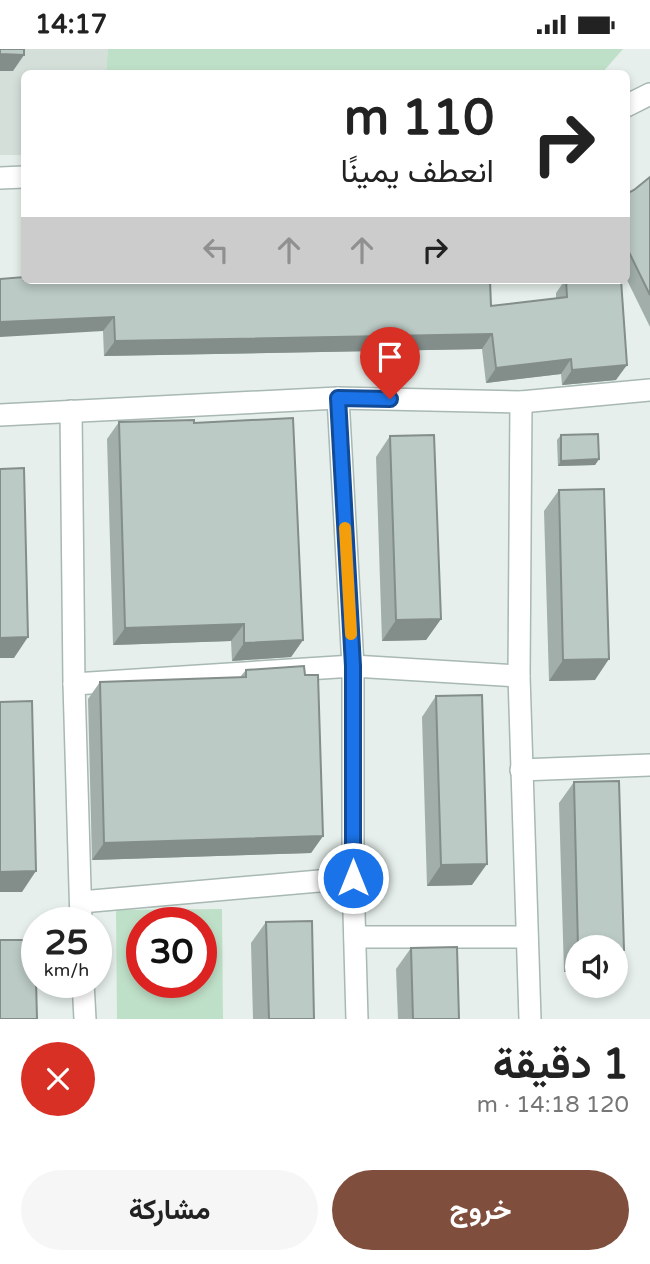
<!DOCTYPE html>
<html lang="ar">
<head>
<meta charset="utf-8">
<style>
  :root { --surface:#fff; --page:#f6f6f6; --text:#222; --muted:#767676; --accent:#804e3d }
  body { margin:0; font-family:"Varela Round",Vazirmatn,sans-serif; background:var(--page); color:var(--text); direction:rtl; height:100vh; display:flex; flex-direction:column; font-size:26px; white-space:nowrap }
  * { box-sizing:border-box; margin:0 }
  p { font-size:23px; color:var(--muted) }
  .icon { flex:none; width:38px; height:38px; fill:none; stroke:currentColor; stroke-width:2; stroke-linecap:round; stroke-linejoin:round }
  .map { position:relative; height:970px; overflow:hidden; direction:ltr }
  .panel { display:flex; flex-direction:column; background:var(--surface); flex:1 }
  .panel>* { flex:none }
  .top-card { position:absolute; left:21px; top:21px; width:609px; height:214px; border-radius:10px; box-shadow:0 4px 10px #0003; direction:rtl; background:#fff; color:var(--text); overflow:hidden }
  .tools { position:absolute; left:565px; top:886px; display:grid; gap:14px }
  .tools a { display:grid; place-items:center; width:63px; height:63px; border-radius:50%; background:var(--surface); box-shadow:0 4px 10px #0003; font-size:35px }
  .speed { position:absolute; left:21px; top:858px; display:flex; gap:14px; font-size:35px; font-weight:700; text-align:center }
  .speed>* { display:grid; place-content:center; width:91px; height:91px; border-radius:50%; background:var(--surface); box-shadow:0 4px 10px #0003; line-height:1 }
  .speed small { font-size:18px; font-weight:400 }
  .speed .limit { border:10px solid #d22; background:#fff; color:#111 }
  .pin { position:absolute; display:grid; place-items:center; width:60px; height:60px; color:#fff; margin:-72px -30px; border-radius:50% 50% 50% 0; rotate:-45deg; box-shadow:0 0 7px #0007 }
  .pin .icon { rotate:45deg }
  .me { position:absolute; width:77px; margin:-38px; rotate:0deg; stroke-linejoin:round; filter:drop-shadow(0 0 5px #0008) }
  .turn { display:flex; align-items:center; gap:24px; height:147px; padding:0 21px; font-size:32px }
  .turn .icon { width:91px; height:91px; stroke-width:2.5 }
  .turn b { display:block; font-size:49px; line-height:60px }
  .lanes { display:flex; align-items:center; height:66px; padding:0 21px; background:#0003; justify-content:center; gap:35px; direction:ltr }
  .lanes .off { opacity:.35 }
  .round { display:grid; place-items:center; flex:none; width:74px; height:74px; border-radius:37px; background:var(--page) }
  .headline { display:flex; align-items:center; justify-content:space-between; height:119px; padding:0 21px }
  h1 { font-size:42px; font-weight:700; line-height:52px }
  .primary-button { display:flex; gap:14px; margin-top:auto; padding:14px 21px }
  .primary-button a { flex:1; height:80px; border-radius:42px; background:var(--accent); color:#fff; font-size:28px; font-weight:700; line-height:80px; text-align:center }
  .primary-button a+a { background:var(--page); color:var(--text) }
  .status { display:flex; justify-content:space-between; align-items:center; height:49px; padding:0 35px; background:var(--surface); direction:ltr }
  .status svg { height:19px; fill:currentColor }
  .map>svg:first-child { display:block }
  .built { fill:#d4dfda }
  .green { fill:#bfe0c8; fill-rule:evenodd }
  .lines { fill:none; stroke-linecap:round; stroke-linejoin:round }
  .street-casing { stroke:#a8b8b2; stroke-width:24 }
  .street { stroke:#fff; stroke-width:21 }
  .wall { fill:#a1aea9 }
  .shaded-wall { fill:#838d89 }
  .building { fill:#bbcac4; stroke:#838d89; stroke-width:2 }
  .route-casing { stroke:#114b97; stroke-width:18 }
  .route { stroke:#1a73e8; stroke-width:12 }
  .slow { stroke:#f59e0b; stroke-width:12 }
</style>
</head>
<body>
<div class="status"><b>14:17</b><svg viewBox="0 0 49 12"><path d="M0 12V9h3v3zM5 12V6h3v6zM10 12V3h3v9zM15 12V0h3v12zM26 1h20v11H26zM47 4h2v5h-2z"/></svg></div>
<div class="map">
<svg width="650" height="970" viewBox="0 0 650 970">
  <rect width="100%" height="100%" fill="#e6efeb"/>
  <polygon class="built" points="0,0 108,0 106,24 24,24 24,106 0,106"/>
  <g class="green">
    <polygon points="108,0 623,0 602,24 106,24"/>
    <path d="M222 860 223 970H117L116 861ZM142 873H201V933H142Z"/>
  </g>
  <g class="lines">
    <defs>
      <g id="street">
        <polyline points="626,57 650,45"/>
        <polyline points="0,129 24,128"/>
        <polyline points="338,349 353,617 353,829 357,970"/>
        <polyline points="521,353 519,627 530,970"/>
        <polyline points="71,362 74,635 81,873"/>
        <polyline points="0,366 338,349 521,353 650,341"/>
        <polyline points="74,635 353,617 519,627"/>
        <polyline points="521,721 650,716"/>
        <polyline points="81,853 353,829"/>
        <polyline points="355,888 527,888"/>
        <polyline points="83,933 85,970"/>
      </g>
    </defs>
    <use href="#street" class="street-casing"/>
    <use href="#street" class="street"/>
  </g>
  <g class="wall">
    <polygon points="650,128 650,278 626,229 626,145 634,141"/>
    <polygon points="0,230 491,257 556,250 556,244 565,231 621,231 616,331 562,336 561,325 486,334 482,300 104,307 103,282"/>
    <polygon points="119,373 194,374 303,591 291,608 232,612 231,592 113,596 107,390"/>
    <polygon points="561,386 599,410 595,416 558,417 557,391"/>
    <polygon points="390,387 441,570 426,591 382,592 376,408"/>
    <polygon points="559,441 595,631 549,632 544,462"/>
    <polygon points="246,621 305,626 323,787 311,804 92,811 88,650 100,633 240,628"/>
    <polygon points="436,647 472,836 427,837 422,668"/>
    <polygon points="574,733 624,901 616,913 616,898 578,898 578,923 564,923 559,754"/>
    <polygon points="266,873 314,970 253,970 251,894"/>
    <polygon points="411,899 459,970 398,970 396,920"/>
  </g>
  <g class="shaded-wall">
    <polygon points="0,5 24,6 13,22 0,22"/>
    <polygon points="114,268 103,282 0,288 0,273"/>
    <polygon points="492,285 482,300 104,307 115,292"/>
    <polygon points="571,310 561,325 486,334 496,319"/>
    <polygon points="627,316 616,331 562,336 572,321"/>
    <polygon points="599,410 595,416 558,417 561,412"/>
    <polygon points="441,570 426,591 382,592 396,571"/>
    <polygon points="244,575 231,592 113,596 125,579"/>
    <polygon points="28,588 14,609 0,609 0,589"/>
    <polygon points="303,591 291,608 232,612 244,594"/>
    <polygon points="609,610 595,631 549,632 563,611"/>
    <polygon points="323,787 311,804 92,811 104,794"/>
    <polygon points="487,815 472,836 427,837 441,816"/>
    <polygon points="36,822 22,843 0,843 0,823"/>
    <polygon points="616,901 624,901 616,913"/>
    <polygon points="578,903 578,923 564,923"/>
  </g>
  <g class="building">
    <polygon points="0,0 24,0 24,6 0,5"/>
    <polygon points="650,128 650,246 626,197 626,145 634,141"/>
    <polygon points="24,228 24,231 490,231 491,257 567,248 566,231 621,231 627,316 572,321 571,310 496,319 492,285 115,292 114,268 0,273 0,230"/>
    <polygon points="293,369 303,591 244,594 244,575 125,579 119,373 194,371 194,374"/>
    <polygon points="598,385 599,410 561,412 561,386"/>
    <polygon points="434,386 441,570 396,571 390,387"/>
    <polygon points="24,419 28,588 0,589 0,420"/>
    <polygon points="604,440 609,610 563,611 559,441"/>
    <polygon points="304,617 305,626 318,626 323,787 104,794 100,633 246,628 246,621"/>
    <polygon points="482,646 487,815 441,816 436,647"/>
    <polygon points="32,652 36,822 0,823 0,653"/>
    <polygon points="619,732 624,901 616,901 616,898 578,898 574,733"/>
    <polygon points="312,872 314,970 269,970 266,873"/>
    <polygon points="0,891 35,891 37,970 0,970"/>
    <polygon points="457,898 459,970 413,970 411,899"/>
  </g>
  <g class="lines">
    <defs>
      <polyline id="route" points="353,829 353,617 338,349 390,350"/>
    </defs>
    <use href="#route" class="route-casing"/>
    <use href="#route" class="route"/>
    <polyline class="slow" points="345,479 351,585"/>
  </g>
</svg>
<div class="tools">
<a><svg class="icon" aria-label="sound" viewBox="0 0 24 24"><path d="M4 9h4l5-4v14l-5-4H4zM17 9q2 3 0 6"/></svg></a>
</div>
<div class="speed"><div>25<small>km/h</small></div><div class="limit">30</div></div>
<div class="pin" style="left:390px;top:350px;background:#d93025"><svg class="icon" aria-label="arrive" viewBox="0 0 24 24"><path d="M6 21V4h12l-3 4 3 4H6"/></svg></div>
<svg class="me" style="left:353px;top:829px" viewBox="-20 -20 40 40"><circle r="17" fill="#1a73e8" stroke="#fff" stroke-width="3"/><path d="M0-11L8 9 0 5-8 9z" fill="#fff"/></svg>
<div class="top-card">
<div class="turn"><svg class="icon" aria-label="right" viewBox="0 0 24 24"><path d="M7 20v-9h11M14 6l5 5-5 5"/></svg><div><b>110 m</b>انعطف يمينًا</div></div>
<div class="lanes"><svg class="icon off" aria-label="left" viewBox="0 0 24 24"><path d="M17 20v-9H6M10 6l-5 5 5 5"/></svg><svg class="icon off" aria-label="ahead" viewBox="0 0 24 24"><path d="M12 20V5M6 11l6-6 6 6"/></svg><svg class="icon off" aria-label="ahead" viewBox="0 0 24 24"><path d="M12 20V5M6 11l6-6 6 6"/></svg><svg class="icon" aria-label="right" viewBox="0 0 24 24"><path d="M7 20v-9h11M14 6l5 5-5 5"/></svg></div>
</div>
</div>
<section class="panel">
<div class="headline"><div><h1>1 دقيقة</h1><p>120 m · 14:18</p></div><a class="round" style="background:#d93025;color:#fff"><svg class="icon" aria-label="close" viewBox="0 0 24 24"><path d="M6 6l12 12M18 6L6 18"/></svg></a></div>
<div class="primary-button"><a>خروج</a><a>مشاركة</a></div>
</section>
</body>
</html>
